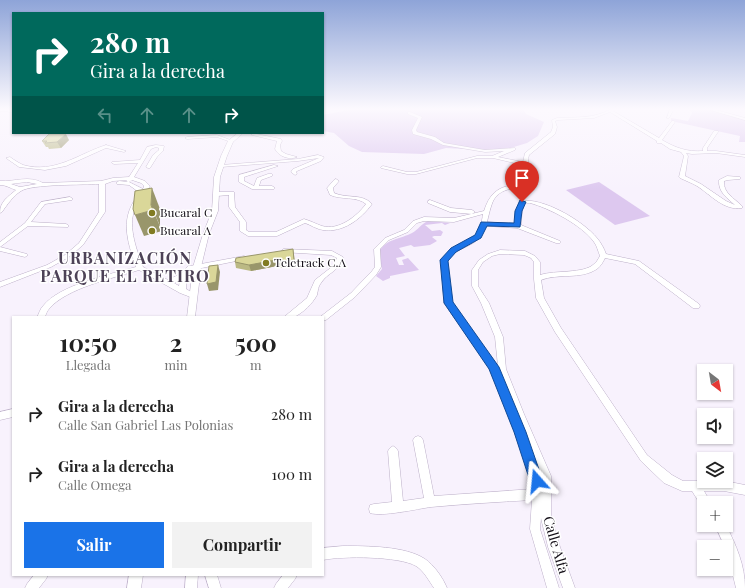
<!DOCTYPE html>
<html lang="es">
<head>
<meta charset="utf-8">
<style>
  :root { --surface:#fff; --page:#f2f2f2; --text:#222; --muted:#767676; --accent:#1a73e8 }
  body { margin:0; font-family:"Playfair Display",serif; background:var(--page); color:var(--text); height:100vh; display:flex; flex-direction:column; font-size:15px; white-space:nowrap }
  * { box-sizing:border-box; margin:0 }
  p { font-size:13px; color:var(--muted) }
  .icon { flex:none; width:22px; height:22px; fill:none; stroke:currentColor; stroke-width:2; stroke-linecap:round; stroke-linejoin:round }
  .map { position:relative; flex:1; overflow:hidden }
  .side { position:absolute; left:12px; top:316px; width:312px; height:260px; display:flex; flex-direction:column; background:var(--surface); border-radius:0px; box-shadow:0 1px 3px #0004 }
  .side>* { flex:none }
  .guide { position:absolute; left:12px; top:12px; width:312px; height:122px; border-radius:0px; box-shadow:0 1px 3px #0004; background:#00695c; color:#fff; overflow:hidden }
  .needle { width:26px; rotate:149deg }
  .tools { position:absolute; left:697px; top:364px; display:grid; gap:8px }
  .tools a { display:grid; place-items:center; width:36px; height:36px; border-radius:0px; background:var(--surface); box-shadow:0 1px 3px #0004; font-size:20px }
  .pin { position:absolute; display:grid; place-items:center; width:34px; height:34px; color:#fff; margin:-41px -17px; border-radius:50% 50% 50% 0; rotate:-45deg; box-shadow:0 0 4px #0007 }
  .pin .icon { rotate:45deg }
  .me { position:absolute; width:44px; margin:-22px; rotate:342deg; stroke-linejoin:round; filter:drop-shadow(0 0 3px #0008) }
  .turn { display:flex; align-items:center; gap:14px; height:84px; padding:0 12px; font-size:18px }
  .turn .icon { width:52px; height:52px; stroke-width:2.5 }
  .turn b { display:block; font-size:28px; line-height:34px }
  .lanes { display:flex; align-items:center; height:38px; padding:0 12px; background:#0003; justify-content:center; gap:20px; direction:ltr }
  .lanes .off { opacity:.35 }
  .eta { display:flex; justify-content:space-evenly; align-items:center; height:68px; text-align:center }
  .eta b { font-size:24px; font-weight:700; line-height:28px }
  .button { display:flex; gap:8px; margin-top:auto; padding:8px 12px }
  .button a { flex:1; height:46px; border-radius:0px; background:var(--accent); color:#fff; font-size:16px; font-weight:700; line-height:46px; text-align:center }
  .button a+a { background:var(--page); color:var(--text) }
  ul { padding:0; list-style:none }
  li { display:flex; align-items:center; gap:12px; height:60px; padding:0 12px }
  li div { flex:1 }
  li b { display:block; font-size:15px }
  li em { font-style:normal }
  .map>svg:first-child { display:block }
  .green { fill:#ddc8ef }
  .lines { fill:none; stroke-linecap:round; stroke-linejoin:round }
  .minor-casing { stroke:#bdb0c9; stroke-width:1 }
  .tertiary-casing { stroke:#bdb0c9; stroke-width:1 }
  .minor { fill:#fff; fill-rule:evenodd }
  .tertiary { fill:#fff; fill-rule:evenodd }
  .wall { fill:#bbb984 }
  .shaded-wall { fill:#99966b }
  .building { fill:#dad799; stroke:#99966b }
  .route { fill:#1a73e8; stroke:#114b97 }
  .poi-dot { fill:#817b22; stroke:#fff; stroke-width:1.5 }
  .labels { text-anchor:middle; stroke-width:3; stroke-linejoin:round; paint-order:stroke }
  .poi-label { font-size:12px; fill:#130e17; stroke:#fff; text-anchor:start }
  .near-street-label { font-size:14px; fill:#130e17; stroke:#fff }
  .district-label { font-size:16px; font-weight:bold; letter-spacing:1px; fill:#4d4257; stroke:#fff }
</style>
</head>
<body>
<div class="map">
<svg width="745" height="588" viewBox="0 0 745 588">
  <rect width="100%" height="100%" fill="#f8f2fd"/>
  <g class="green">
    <polygon points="353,109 523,109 526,114 544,122 538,136 527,143 500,151 446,148 424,154 362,152 349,146 334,133 323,131 323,115"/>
    <polygon points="690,109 706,109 745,120 745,142 739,142 740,136 671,121 671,118 688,121 692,113"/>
    <polygon points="599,182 650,216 615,225 566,190"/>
    <path d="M428 221 450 223 445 225 442 223 425 225 432 231 440 230 443 232 441 236H434L432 237 437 241 430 245 414 247 411 245 399 248 405 256 396 258 399 265H404L402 260 408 258 419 270 390 276V278L383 281 376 276 382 269 379 252C385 239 401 239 412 233 418 230 421 224 428 221Z"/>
  </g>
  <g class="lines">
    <defs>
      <g id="minor">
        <path d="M611 109H615L613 111 659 138 672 121H674L675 122 662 140C676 148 687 152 703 151V148L714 131H718V132L707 148V151H716L745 155V157L716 153 692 154 686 153 688 156 685 176 701 184 726 201 735 205C727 198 718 192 719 180L727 176 740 177V179L728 180 724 181C723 193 734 198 742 206V208C724 211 711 195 697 186 692 183 686 181 680 178L679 177 684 156 681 152 670 149 661 143H657V141L610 112 594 118 558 120 555 121 557 127 555 134 529 155C526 165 531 172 537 180 532 185 526 186 520 187 493 191 493 198 487 222L515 224 516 211 520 201C543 197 583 221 597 238 601 243 604 248 606 254L639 261 699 304 700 306 699 308H693L635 264 605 258C603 262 601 266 597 269 581 280 558 273 541 280L544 298 561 328 647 455 672 475 683 481H725L745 485V495L724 491H704L711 503H704V507H702L692 491H682L664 483 641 461 555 332 536 298 534 279V262L531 258 524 255 500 254 492 256 483 262 478 270V286L489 303 503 337 506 369 524 414 551 476V516L560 547 575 588H563L548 547 541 518 540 529 559 588H547L530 529 532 500C498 502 464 504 431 507 417 509 382 517 370 513L369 509 370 505 374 504 392 502 388 451 390 448 393 446 396 448 398 451 403 501 424 498 413 440 415 437 418 436 421 437 423 440 434 496 533 489 532 481 515 432 490 369 444 303 441 260C451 247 469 246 477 233 481 227 482 221 483 214L454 222 424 221 417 223 408 232 389 240 380 249 381 267 376 275 355 297 326 320 323 321V317H320L351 293 372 271 375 267 374 249 385 238 404 230 413 221 424 217 454 218 484 211C489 195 497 187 513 185 520 184 526 184 531 180L525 171 523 165 493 158H477L416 174H407L381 168V167L383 166 407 172H416L477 156H492L504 151 485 152 443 145 431 139 413 134 412 130 418 118 408 114V112H410L422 117 416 130 417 132 435 137 444 143 485 150 515 148V150L498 157 523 162 525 153 551 132 553 127 552 120 557 118C576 117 594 119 611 109ZM530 203C549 208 582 225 594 242 597 246 598 251 600 256 598 259 597 262 594 264 584 274 555 270 540 275V262L535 256 525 251 500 250 488 254 479 260 472 270V286L481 303 495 337 498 366 452 303 447 260C460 244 478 249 486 226L517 228 556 243H560L561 242 560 241 521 225 522 211 524 204Z"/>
        <polygon points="670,109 674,109 669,118 667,118"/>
        <polygon points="707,109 713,109 745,118 745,120"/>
        <path d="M252 133 281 139 282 141 280 145 281 151 286 154 297 157C290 160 279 157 275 149L277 141 252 135Z"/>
        <polygon points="217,135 233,141 231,142 217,137 187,139 185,138 187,137"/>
        <path d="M106 145 126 151 124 152 106 148 66 166 45 170 19 167 6 158 10 157C14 160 19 163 23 165 55 174 78 154 106 145Z"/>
        <path d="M156 145 164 146 163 151 157 157 150 168H148L146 167 153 155 159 150V148L156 147 151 149 134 177 145 181 150 186C146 193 140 197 137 204 126 223 136 248 143 267L168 280 182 273 188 266H190L244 256 246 257 247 258 246 259 192 270 191 272 195 271 198 273 197 275 187 277 186 289 195 294 197 296 193 298 180 293 139 270C114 278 66 288 49 309 47 311 46 314 45 317H37C39 314 40 309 43 306 59 285 111 274 136 267 127 240 119 217 140 193L129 185 117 184 116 183 119 181 128 182 126 181 127 180 113 181 105 184V212L83 245 69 257 51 267 0 287V282L47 265 65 255 79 243 99 212V184C84 185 31 184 21 191 13 196 7 205 2 212L0 213C0 201 8 197 16 190 10 188 6 185 0 185V181C15 182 29 175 43 183L101 181 113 178 129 177 138 163 114 164 112 163V162L140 160 147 147ZM132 180 141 183 144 186 143 189 129 182ZM27 182 37 184 20 187 11 184ZM180 280 179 286 174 283Z"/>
        <polygon points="318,155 324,157 321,161 297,171 296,172 297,174 295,175 291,172 293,169 319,158 298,161 221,167 219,166 221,165 298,159"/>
        <polygon points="274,165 278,166 244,177 244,181 254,186 257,178 268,174 272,174 272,176 261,180 259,186 272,186 275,188 274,189 252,189 239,182 239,175"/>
        <path d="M336 179 339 181 333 188 334 193C347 199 362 193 372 204 361 219 343 233 323 230 316 229 311 225 305 223L277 236H248L240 231V222L229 207V195L217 196 214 194 217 192H234L235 207 246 222V230L249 232H276L304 219C311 221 316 224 322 226 339 231 357 216 366 204 357 196 341 200 330 195L327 188 334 180Z"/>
        <polygon points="70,197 73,199 72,200 45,204 31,222 66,224 68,225 68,227 28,226 0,247 0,242 25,223 41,202"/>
        <polygon points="430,200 451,208 472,210 475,212 472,214 450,212 428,203 428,201"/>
        <polygon points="0,247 27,254 28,255 25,257 0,251"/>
        <path d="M284 249 332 251 343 257C339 272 328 272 321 283 318 286 318 291 317 295 313 303 303 313 294 317 291 318 287 317 284 317L307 298 315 280 333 266 337 258 331 255 282 252 281 251 282 250Z"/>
        <polygon points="13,409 13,417 0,420 0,412"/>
        <path d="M715 525H726C736 545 745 565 745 588H736L726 547H725Z"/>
        <path d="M343 546C366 546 406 546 425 559 434 565 443 578 447 588H434C429 581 424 571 416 566 399 556 342 556 323 560V548Z"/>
        <polygon points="34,575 48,575 46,579 39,588 25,588 27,584"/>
        <polygon points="186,575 198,575 197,588 185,588"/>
        <polygon points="205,575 217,575 221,588 209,588"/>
        <polygon points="283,575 297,575 295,579 288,588 274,588 276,584"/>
      </g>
      <g id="tertiary">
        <polygon points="0,109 13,110 13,112 0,111"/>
        <polygon points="238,133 243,133 233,142 227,156 220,177 218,211 209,234 201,267 195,317 187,317 193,267 203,234 212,211 214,177 221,156 228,141"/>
        <polygon points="129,575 143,575 141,588 127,588"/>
      </g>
    </defs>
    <use href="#minor" class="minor-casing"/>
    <use href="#tertiary" class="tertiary-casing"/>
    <use href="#minor" class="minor"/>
    <use href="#tertiary" class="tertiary"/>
  </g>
  <g class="wall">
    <polygon points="69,140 61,148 49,149 48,147 46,147 42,141"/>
    <polygon points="294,255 295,266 277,268 277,266 251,271 236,268 235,262"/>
  </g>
  <g class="shaded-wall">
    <polygon points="66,134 69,140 61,148 57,142"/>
    <polygon points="152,188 160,209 160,226 151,205"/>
    <polygon points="153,210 162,231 144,236 135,215"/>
    <polygon points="293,249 295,266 277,268 277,266 251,271 249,265"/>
    <polygon points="218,265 220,272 218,290 209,291 207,284"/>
  </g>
  <g class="building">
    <polygon points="49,134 66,134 57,142 45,143 47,141 42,141"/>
    <polygon points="152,188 151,205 153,210 135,215 133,209 135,191"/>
    <polygon points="293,249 294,260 276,263 276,260 249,265 235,262 236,258"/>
    <polygon points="218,265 216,282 207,284 209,266"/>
  </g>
  <linearGradient id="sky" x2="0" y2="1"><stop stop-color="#8ea4d8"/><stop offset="0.57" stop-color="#fcf9fe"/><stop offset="1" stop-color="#fcf9fe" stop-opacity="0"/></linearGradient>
  <rect width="745" height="191" fill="url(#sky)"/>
  <polygon class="route" points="520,200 526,202 522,211 520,227 487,226 481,238 456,252 448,261 453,302 499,367 526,432 543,481 541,486 537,488 532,486 530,481 514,432 489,369 444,303 440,260 451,248 475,235 481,222 514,223 515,211"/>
  <g class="poi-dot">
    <circle cx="152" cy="213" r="4"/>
    <circle cx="152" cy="231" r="4"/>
    <circle cx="266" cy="263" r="4"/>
  </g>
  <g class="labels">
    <g class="poi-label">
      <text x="160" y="217">Bucaral C</text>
      <text x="160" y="235">Bucaral A</text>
      <text x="274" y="267">Teletrack C.A</text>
    </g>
    <g class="near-street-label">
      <text transform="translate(556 545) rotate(74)" y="5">Calle Alfa</text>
    </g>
    <g class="district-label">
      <text x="125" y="264">URBANIZACIÓN<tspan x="125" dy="18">PARQUE EL RETIRO</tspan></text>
    </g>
  </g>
</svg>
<div class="tools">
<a><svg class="needle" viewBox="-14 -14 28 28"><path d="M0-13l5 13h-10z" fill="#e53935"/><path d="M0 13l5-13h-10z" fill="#767676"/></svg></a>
<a><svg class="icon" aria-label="sound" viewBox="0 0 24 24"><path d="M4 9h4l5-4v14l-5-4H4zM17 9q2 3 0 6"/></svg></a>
<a><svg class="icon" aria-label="layers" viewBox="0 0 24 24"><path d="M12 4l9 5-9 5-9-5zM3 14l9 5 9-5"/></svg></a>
<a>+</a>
<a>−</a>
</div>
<div class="pin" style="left:522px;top:202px;background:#d93025"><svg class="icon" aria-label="arrive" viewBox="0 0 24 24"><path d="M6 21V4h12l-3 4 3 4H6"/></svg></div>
<svg class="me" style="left:537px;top:481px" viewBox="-20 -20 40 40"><path d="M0-17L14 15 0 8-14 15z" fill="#1a73e8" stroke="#fff" stroke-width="4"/></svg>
<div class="guide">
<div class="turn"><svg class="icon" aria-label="right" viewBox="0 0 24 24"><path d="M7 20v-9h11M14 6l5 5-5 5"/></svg><div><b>280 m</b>Gira a la derecha</div></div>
<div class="lanes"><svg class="icon off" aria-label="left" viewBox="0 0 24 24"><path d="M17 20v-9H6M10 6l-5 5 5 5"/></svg><svg class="icon off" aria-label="ahead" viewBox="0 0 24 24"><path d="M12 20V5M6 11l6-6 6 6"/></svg><svg class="icon off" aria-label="ahead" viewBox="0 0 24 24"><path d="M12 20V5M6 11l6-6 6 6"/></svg><svg class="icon" aria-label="right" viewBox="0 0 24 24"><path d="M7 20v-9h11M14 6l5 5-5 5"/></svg></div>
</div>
<section class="side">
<div class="eta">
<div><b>10:50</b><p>Llegada</p></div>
<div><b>2</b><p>min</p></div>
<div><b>500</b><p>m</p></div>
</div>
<ul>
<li><svg class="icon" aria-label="right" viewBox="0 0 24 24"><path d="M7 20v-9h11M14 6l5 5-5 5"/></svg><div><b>Gira a la derecha</b><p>Calle San Gabriel Las Polonias</p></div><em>280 m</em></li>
<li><svg class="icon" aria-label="right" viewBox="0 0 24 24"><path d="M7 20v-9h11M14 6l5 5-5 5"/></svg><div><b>Gira a la derecha</b><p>Calle Omega</p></div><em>100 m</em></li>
</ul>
<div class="button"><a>Salir</a><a>Compartir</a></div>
</section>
</div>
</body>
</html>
